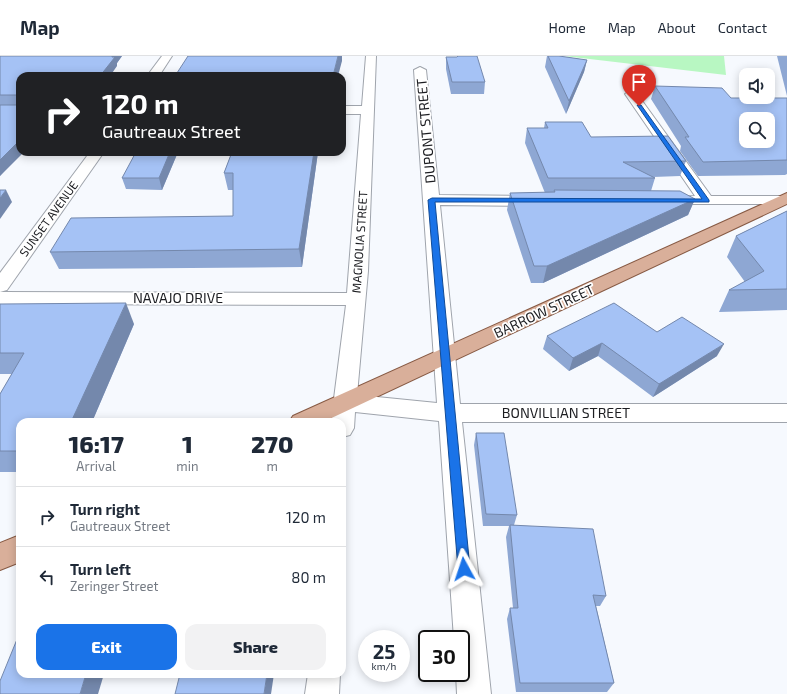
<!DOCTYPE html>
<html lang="en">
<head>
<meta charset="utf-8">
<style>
  :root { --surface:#fff; --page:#f2f2f3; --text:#1f2937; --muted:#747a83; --line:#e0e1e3; --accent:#1a73e8 }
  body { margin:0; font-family:"Exo 2",sans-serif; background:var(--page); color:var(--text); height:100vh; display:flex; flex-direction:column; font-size:15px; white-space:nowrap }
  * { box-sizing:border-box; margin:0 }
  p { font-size:13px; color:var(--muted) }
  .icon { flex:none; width:22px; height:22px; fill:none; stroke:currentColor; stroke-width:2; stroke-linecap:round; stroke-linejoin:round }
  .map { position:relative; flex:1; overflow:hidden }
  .panel { position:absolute; left:16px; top:362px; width:330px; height:260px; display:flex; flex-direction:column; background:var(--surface); border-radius:12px; box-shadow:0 2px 10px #0003 }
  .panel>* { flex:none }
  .guide { position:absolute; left:16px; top:16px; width:330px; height:84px; border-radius:12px; box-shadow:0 2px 10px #0003; background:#202124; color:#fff; overflow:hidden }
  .fabs { position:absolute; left:739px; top:12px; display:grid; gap:8px }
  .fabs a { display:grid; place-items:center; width:36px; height:36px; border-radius:8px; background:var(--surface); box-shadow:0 2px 10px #0003; font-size:20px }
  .speed { position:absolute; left:358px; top:574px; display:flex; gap:8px; font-size:20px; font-weight:700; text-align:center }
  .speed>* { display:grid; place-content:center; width:52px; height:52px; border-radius:50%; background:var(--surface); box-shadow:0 2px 10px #0003; line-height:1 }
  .speed small { font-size:10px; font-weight:400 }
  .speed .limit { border:2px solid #111; border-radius:6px; background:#fff; color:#111 }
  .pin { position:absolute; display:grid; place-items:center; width:34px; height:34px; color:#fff; margin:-41px -17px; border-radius:50% 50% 50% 0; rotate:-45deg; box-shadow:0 0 4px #0007 }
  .pin .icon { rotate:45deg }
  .me { position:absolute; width:44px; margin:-22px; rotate:355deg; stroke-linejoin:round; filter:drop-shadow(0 0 3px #0008) }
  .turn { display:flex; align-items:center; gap:14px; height:84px; padding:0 20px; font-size:18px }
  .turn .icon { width:52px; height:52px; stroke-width:2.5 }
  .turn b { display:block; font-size:28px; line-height:34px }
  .eta { display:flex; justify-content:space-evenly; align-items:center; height:68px; text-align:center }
  .eta b { font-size:24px; font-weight:800; line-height:28px }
  .action { display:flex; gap:8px; margin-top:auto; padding:8px 20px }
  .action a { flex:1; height:46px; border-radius:12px; background:var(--accent); color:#fff; font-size:16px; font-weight:800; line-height:46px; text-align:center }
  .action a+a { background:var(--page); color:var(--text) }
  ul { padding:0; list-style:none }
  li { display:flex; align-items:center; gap:12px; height:60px; padding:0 20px; border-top:1px solid var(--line) }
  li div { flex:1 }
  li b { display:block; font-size:15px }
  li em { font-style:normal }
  header { display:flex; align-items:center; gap:24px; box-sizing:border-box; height:56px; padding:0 20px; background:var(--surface); border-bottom:1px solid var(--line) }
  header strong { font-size:19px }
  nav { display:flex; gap:22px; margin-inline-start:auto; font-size:14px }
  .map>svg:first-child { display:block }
  .green { fill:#b8f7c2 }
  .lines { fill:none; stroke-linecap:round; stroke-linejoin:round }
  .minor-casing { stroke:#9fa4ac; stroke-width:2 }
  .major-casing { stroke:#865943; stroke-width:2 }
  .minor { fill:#fff; fill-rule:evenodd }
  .major { fill:#d9af9a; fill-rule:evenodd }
  .wall { fill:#8ea7d3 }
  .shaded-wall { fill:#7488ac }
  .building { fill:#a5c2f5; stroke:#7488ac; fill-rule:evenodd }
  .route { fill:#1a73e8; stroke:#114b97 }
  .labels { text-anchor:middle; stroke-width:3.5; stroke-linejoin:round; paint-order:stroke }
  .far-street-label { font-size:12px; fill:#1c1d21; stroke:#fff }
  .street-label { font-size:14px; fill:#1c1d21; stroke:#fff }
</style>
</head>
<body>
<header>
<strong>Map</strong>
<nav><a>Home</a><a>Map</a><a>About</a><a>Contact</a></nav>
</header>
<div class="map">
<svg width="787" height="638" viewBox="0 0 787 638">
  <rect width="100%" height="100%" fill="#f6f9fe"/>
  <polygon class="green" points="564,0 724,0 726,19"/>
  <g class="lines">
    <defs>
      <g id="minor">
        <polygon points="162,0 172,0 159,20 147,20"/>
        <polygon points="366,0 376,0 368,215 357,339 437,347 414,14 420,11 426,14 439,139 539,140 545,142 547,145 545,148 539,150 440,149 460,348 787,348 787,366 462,366 491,638 457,638 456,617 461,617 461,583 454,583 439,365 355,356 354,372 350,379 342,381 342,366 331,366 346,249 0,248 0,236 347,237 361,58 342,58 342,50 362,50"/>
        <polygon points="631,34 635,35 711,140 780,140 787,144 786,148 658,148 656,145 658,142 695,140 625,38"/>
        <polygon points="90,96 104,96 7,234 0,236 0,217"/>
        <polygon points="308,618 340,618 339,638 305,638"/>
      </g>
      <g id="major">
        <polygon points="787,137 787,148 323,366 289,366 293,360"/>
        <polygon points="20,479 20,506 0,514 0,487"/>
      </g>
    </defs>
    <use href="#minor" class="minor-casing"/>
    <use href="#major" class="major-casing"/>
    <use href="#minor" class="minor"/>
    <use href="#major" class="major"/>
  </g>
  <g class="wall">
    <polygon points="0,0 122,0 117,7 117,10 20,20 20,96 0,120"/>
    <polygon points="547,0 559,0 587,4 584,16 566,58 545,11"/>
    <polygon points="777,0 787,0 787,40"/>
    <polygon points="446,1 485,26 484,38 451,38 446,13"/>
    <polygon points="655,30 731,42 787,42 787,118 785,119 698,120 680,95 681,90 651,43"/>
    <polygon points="545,66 591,81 686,105 680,120 653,121 655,122 651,135 695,143 688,159 543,227 531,227 507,154 510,137 545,137 525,87 527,72 544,72"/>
    <polygon points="178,96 162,134 126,133 122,122"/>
    <polygon points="232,96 318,96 302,211 59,213 50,196 233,160 233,134 228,134 224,117"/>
    <polygon points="787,155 787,254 719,256 729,234 745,226 727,201 736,180"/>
    <polygon points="0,248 134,268 92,366 20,366 20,416 0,416 0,338 12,318 0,318"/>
    <polygon points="657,276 717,300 653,341 598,300 569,315 543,293 547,280"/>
    <polygon points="476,377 517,459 514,469 606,540 600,550 596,550 614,627 607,636 516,636 507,563 510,552 513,552 506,481 509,470 483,470 474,389"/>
  </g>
  <g class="shaded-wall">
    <polygon points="112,0 122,0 117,7 117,10 110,20 100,20"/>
    <polygon points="338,0 342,0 342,5 338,20 333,20"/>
    <polygon points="587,4 584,16 566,58 569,45"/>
    <polygon points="20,84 20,96 24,96 0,120 0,104"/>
    <polygon points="170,96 178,96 162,134 159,122"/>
    <polygon points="314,96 318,96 302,211 299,193"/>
    <polygon points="6,134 12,146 0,163 0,142"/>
    <polygon points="695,143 688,159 543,227 547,210"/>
    <polygon points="126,247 134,268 92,366 71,366"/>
    <polygon points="602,287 598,300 569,315 573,302"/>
    <polygon points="724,288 717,300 653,341 659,328"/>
    <polygon points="86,618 104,618 98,638 80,638"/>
    <polygon points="267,618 274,618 271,638 264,638"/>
  </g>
  <g class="building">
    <polygon points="0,0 112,0 112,1 115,1 100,20 20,20 20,84 0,104 0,49 17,49 17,39 0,39"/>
    <polygon points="188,0 338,0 333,20 175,20"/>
    <polygon points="458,0 477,0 485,26 452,26 446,1 457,1"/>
    <polygon points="548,0 559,0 587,4 569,45"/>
    <path d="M655 30 722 32 731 42H787V104L703 106 685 81H689ZM746 63H768V85H746Z"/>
    <polygon points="545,66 582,66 591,81 668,80 686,105 623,106 655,122 548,122 527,72 548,72"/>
    <polygon points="136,96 170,96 159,122 122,122"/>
    <polygon points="232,96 314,96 299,193 50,196 71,162 233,160 233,117 224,117"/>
    <polygon points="0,134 6,134 0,142"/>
    <polygon points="554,134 680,135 695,143 547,210 534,210 510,137 555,136"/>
    <polygon points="787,155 787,233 729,234 764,215 736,180"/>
    <polygon points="126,247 71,366 20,366 20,395 0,395 0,338 24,297 0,297 0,248"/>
    <polygon points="614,247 657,276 682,261 724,288 659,328 602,287 573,302 547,280"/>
    <polygon points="476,377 504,377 517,459 486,458"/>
    <polygon points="510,469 593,473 606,540 593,539 614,627 520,627 510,552 518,552"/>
    <polygon points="20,576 20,618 86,618 80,638 0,638 0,625"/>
    <polygon points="180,618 267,618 264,638 175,638"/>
  </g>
  <polygon class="route" points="637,49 641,49 709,144 709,146 435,146 470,513 468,517 464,519 459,517 458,513 428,144 432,142 702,143"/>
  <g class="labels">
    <g class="far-street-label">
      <text transform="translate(49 163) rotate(-54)" y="4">SUNSET AVENUE</text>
      <text transform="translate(360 186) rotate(-86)" y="4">MAGNOLIA STREET</text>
    </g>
    <g class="street-label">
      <text transform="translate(426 75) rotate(-95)" y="5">DUPONT STREET</text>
      <text x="178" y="247">NAVAJO DRIVE</text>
      <text transform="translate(544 255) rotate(-25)" y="5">BARROW STREET</text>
      <text x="566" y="362">BONVILLIAN STREET</text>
    </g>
  </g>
</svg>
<div class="fabs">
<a><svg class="icon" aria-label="sound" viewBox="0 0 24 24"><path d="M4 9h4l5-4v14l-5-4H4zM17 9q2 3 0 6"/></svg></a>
<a><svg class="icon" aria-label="search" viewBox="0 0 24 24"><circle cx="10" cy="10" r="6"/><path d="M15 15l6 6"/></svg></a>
</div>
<div class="speed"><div>25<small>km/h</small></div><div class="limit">30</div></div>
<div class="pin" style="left:639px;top:50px;background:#d93025"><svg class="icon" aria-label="arrive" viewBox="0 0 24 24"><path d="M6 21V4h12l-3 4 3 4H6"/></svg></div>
<svg class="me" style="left:464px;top:513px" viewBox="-20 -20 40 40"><path d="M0-17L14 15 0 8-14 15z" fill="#1a73e8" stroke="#fff" stroke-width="4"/></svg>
<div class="guide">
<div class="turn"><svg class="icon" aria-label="right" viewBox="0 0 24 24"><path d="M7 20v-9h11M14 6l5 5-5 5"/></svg><div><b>120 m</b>Gautreaux Street</div></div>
</div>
<section class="panel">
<div class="eta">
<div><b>16:17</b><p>Arrival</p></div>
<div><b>1</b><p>min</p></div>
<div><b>270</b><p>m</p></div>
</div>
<ul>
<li><svg class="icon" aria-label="right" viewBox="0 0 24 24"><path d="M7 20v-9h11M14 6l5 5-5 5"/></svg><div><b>Turn right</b><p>Gautreaux Street</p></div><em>120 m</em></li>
<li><svg class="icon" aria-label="left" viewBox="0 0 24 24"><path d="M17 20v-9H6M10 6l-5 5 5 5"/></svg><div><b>Turn left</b><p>Zeringer Street</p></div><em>80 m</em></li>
</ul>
<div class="action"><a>Exit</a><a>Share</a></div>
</section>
</div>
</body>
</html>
